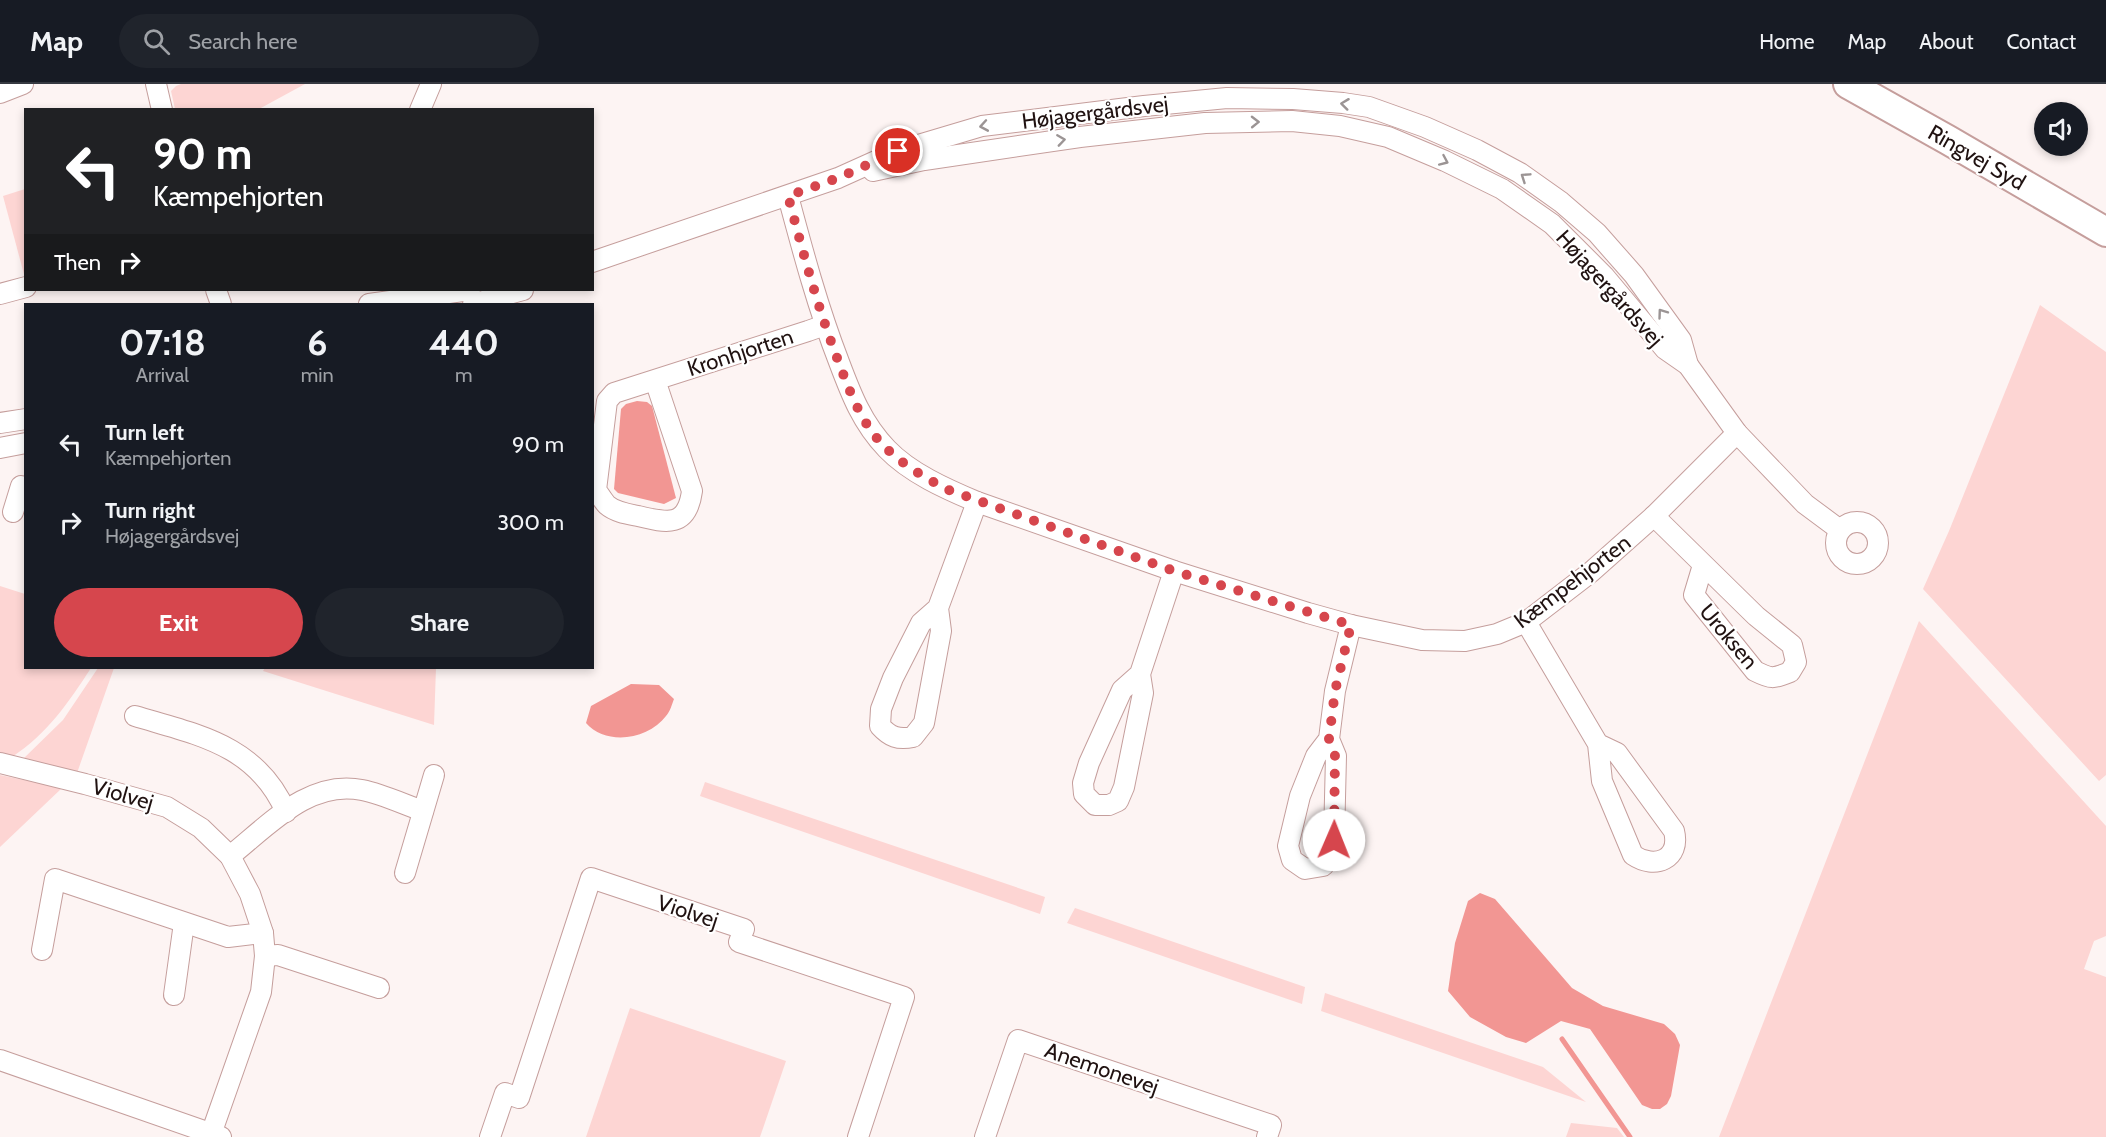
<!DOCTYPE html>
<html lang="en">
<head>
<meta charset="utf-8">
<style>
  :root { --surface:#171b24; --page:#20242c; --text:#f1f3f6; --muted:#9ea1a6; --line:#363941; --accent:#d6464d }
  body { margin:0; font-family:Cabin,sans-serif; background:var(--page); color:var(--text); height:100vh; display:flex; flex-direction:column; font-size:22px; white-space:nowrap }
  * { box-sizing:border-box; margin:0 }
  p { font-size:20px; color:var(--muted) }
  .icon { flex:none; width:33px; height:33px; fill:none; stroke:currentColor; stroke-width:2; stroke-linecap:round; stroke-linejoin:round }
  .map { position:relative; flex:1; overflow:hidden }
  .side { position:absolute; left:24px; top:219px; width:570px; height:366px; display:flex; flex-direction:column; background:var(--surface); border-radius:0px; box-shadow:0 3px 9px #0003 }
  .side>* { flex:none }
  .guide { position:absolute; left:24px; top:24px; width:570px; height:183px; border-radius:0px; box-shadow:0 3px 9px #0003; background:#202124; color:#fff; overflow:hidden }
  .controls { position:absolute; left:2034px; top:18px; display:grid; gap:12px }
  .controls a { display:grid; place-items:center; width:54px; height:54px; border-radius:50%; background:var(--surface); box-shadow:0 3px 9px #0003; font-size:30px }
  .pin { position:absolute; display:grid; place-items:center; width:51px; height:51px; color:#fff; margin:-26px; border:3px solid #fff; border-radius:50%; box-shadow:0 2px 6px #0007 }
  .me { position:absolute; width:66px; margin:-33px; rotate:1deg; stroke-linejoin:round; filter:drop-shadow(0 0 4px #0008) }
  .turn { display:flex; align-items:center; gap:21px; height:126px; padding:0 30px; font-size:27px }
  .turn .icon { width:78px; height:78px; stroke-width:2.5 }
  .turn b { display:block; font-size:42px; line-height:51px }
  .then { display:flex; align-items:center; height:57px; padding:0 30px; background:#0003; gap:12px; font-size:22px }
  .eta { display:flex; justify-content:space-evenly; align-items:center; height:102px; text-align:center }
  .eta b { font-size:36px; font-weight:700; line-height:42px }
  .button { display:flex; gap:12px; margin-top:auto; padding:12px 30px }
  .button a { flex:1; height:69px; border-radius:36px; background:var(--accent); color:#fff; font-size:24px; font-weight:700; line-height:69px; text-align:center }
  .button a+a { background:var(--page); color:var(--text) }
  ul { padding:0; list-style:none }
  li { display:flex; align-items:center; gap:18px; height:78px; padding:0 30px }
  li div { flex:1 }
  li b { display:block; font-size:22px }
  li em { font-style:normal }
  header { display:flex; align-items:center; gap:36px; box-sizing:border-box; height:84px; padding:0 30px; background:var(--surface); border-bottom:2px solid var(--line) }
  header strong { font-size:28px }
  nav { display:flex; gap:33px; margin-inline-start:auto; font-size:21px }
  .search { width:420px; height:54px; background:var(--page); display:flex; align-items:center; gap:15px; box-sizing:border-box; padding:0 21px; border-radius:33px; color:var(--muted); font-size:22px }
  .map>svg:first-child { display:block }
  .green { fill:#fdd5d3 }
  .water { fill:#f29693 }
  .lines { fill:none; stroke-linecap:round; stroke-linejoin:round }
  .stream { stroke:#f29693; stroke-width:5 }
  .minor-casing { stroke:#c59e9c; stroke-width:22 }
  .highway-casing { stroke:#c59e9c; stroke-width:32 }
  .minor { stroke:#fff; stroke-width:20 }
  .highway { stroke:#fff; stroke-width:28 }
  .oneway { stroke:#9b9494 }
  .route { stroke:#d6464d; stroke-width:10; stroke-dasharray:0 18 }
  .labels { text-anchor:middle; stroke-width:4.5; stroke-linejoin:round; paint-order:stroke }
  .street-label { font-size:22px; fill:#201211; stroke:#fff }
</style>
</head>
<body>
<header>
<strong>Map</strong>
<div class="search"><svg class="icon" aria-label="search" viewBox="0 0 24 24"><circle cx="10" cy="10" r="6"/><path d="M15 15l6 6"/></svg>Search here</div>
<nav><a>Home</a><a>Map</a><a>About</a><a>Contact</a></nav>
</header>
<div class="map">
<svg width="2106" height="1053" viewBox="0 0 2106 1053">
  <rect width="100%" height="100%" fill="#fdf4f3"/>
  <g class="green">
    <polygon points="181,0 305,0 259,25 175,25 171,7 176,2"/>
    <polygon points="25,105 25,194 3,112"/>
    <polygon points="2040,221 2106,268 2106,691 2099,697 1923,505 1949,447"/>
    <path d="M0 502 25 510 26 584H91C69 618 47 650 12 673L0 670Z"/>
    <polygon points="1919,537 2106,742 2106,852 2094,857 2084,885 2106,893 2106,1053 1719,1053"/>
    <polygon points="98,584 114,584 77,689 22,676 63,636"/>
    <polygon points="265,584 436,584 434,641 263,587"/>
    <polygon points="0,691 62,704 0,763"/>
    <polygon points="705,698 1045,813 1040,830 700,712"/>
    <polygon points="1075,824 1305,903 1302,920 1067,839"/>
    <polygon points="1325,909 1543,983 1586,1018 1321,927"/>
    <polygon points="630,924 786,977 760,1053 586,1053"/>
    <polygon points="1571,1039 1617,1044 1624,1053 1566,1053"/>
  </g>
  <g class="water">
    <polygon points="637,317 647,318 652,322 676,414 664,420 618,409 614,405 621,325 626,320"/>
    <path d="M631 600 659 601 674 615C672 620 670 628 666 632 648 656 606 662 586 639L591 622Z"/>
    <polygon points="1480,809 1495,815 1572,904 1603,922 1664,940 1675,950 1680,961 1671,1012 1667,1020 1660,1025 1652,1025 1642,1021 1590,945 1561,937 1526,959 1506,953 1470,933 1448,907 1455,859 1468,817"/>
  </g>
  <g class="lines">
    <polyline class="stream" points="1562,955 1630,1053"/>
    <defs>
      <g id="minor">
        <polyline points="156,0 162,26"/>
        <polyline points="0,9 23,0"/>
        <polyline points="420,26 431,0"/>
        <polyline points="873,87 924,76 1080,53 1205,39 1292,37 1340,42 1388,53 1445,77 1502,105 1552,140 1604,192 1665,265 1688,281 1737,349 1805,420 1840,446"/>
        <path d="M788 112C803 168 818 224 839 278 851 310 862 339 887 365 910 389 946 405 977 418L1174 487 1308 529 1351 541 1422 556 1465 557 1497 550 1526 538 1591 488 1654 432 1737 349"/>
        <polyline points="592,178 838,94 898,67 982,42 1144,22 1227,14 1293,15 1343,19 1369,23 1425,43 1477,66 1520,89 1561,118 1597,149 1634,191 1681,256 1688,281"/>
        <polyline points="216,206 221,220"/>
        <polyline points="0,210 26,203"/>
        <polyline points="369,220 470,206"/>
        <polyline points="473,220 523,206"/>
        <path d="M655 296 692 407C687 444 667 439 638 432 628 430 615 428 607 421 603 417 600 411 596 406L607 317 614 309 808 247 825 241"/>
        <polyline points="0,339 26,335"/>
        <polyline points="0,364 26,359"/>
        <polyline points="13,428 21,402"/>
        <path d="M1654 432 1756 532 1792 561 1796 578 1790 588C1773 595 1771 595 1755 587L1694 511 1703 481"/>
        <circle cx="1857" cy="459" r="21"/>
        <path d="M938 524 941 547 924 639 913 653C898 656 890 653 880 642L881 625 893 594 921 539 938 524 977 418"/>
        <path d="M1526 538 1598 660 1602 697 1633 771C1655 786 1681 775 1674 747L1617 669 1598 660"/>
        <polyline points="1140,590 1143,609 1124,703 1118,717 1109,721 1095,721 1084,710 1083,699 1089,679 1122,606 1140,590 1174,487"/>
        <path d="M135 632C198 651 257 661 286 728"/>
        <polyline points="1329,655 1336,672 1334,756 1332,772 1323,782 1305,785 1292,776 1288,762 1300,712 1316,672 1329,655 1335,607 1351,541"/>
        <polyline points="0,679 85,700 167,723 201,744 230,772 250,810 263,849 265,872 261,908 210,1053"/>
        <path d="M230 772C268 742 309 695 362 706 382 710 403 720 423 727"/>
        <polyline points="405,789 434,691"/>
        <polyline points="42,866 55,795 228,853 263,849"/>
        <polyline points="265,872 278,871 379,904"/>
        <polyline points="174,911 184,839"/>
        <polyline points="0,976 221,1053"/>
        <polyline points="490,1053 505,1009 519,1014 591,794 744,845 739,858 904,913 858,1053"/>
        <polyline points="985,1053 1018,956 1271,1041 1267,1053"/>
      </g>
      <polyline id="highway" points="1848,0 1948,56 2106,148"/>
    </defs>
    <use href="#minor" class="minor-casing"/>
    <use href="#highway" class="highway-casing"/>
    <use href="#minor" class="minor"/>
    <use href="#highway" class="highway"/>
  </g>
  <defs><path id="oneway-chevron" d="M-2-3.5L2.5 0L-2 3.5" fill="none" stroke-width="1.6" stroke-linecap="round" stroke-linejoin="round" transform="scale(1.5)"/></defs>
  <g class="oneway">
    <use href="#oneway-chevron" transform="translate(1345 20) rotate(-173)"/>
    <use href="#oneway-chevron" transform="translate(1255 38) rotate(-1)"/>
    <use href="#oneway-chevron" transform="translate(984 42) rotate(170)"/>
    <use href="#oneway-chevron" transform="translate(1061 56) rotate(-8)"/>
    <use href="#oneway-chevron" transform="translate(1444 77) rotate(24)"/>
    <use href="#oneway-chevron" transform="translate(1525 93) rotate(-146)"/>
    <use href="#oneway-chevron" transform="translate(1662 229) rotate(-126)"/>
  </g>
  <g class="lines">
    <path class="route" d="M898 67 838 94 788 112C803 168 818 225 839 279 851 311 863 343 888 366 905 382 926 394 946 405L1174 487 1351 541 1335 607 1329 655 1335 672 1334 756"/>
  </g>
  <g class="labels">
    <g class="street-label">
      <text transform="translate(1095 28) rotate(-7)" y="8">Højagergårdsvej</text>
      <text transform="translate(1977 73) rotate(30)" y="8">Ringvej Syd</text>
      <text transform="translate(1610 204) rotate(48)" y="8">Højagergårdsvej</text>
      <text transform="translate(740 268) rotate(-18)" y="8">Kronhjorten</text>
      <text transform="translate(1572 497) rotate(-37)" y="8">Kæmpehjorten</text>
      <text transform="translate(1729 552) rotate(50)" y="8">Uroksen</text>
      <text transform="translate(123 710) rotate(16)" y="8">Violvej</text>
      <text transform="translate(688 827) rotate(18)" y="8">Violvej</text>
      <text transform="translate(1102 984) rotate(19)" y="8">Anemonevej</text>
    </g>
  </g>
</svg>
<div class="controls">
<a><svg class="icon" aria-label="sound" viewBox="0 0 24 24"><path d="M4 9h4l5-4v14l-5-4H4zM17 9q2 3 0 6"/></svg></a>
</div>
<div class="pin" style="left:898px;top:67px;background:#d93025"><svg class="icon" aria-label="arrive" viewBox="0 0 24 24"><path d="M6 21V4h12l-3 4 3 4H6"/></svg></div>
<svg class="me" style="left:1334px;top:756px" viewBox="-20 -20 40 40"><circle r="19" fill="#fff"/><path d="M0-13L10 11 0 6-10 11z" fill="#d6464d"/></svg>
<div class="guide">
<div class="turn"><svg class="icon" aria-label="left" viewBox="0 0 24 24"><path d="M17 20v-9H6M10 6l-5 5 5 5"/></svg><div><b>90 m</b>Kæmpehjorten</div></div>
<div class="then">Then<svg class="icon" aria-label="right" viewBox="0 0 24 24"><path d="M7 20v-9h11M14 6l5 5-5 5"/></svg></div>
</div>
<section class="side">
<div class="eta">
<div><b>07:18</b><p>Arrival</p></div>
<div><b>6</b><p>min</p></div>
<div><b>440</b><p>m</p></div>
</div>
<ul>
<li><svg class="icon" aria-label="left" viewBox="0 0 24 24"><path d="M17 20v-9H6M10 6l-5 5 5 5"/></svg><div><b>Turn left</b><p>Kæmpehjorten</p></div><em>90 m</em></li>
<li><svg class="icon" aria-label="right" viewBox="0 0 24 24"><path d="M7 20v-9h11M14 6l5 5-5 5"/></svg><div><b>Turn right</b><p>Højagergårdsvej</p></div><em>300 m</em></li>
</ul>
<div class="button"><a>Exit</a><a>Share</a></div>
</section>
</div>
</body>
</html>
